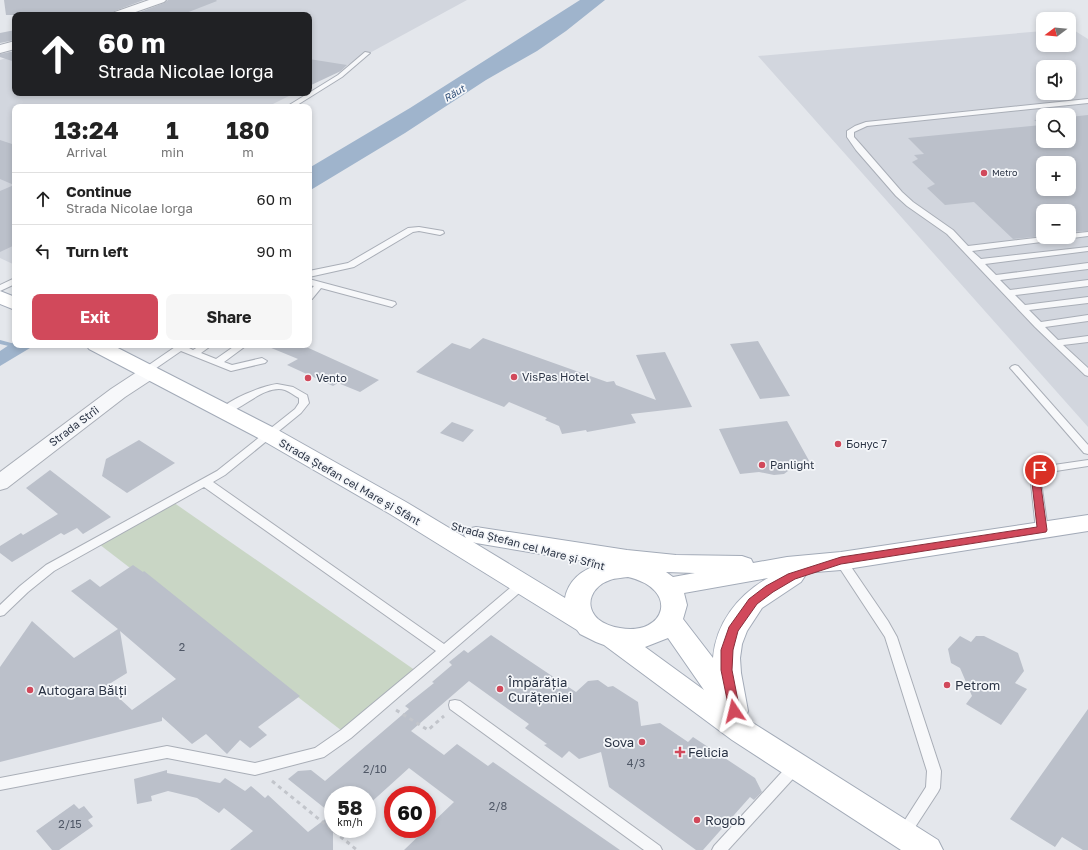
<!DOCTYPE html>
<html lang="en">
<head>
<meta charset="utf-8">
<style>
  :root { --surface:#fff; --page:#f6f6f6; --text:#222; --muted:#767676; --line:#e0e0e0; --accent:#d1495b }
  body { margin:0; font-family:"Golos Text",sans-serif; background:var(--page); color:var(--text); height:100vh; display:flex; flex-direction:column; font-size:15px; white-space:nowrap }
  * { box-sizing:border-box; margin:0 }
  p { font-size:13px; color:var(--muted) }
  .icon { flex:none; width:22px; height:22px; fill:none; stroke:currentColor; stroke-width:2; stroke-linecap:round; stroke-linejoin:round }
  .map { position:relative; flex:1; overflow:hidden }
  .details { position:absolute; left:12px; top:104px; width:300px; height:244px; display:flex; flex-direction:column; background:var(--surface); border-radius:8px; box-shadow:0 2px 6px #0003 }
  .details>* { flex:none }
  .guide { position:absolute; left:12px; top:12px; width:300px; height:84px; border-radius:8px; box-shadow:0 2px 6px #0003; background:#202124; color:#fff; overflow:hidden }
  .needle { width:26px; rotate:254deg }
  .fabs { position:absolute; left:1036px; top:12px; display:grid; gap:8px }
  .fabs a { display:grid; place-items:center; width:40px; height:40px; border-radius:8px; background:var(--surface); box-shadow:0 2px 6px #0003; font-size:20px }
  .speed { position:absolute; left:324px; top:786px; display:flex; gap:8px; font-size:20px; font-weight:700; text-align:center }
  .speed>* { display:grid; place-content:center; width:52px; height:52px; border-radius:50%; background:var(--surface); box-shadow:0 2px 6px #0003; line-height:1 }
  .speed small { font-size:10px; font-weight:400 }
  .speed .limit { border:6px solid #d22; background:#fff; color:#111 }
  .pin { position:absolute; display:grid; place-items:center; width:34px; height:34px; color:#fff; margin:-17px; border:2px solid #fff; border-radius:50%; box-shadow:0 1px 4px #0007 }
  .me { position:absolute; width:44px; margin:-22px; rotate:350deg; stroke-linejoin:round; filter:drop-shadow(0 0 3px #0008) }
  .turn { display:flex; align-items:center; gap:14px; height:84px; padding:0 20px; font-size:18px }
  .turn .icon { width:52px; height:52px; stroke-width:2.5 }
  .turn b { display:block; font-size:28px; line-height:34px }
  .eta { display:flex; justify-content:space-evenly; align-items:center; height:68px; text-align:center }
  .eta b { font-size:24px; font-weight:700; line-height:28px }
  .cta { display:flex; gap:8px; margin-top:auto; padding:8px 20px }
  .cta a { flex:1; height:46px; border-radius:8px; background:var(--accent); color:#fff; font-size:16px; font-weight:700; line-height:46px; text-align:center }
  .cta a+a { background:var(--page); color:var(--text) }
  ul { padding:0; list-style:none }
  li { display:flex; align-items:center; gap:12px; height:52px; padding:0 20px; border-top:1px solid var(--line) }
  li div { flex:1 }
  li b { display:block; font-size:15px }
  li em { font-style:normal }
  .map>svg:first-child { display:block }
  .built { fill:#d2d6de; fill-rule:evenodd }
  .green { fill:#c9d6c5 }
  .water { fill:#9fb4cc }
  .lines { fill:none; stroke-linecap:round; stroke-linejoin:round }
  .stream { fill:#9fb4cc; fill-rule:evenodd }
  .building { fill:#bbc0ca; fill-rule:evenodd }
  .service-casing { stroke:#a9aeb7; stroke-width:2 }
  .minor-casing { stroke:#a9aeb7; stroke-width:2 }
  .primary-casing { stroke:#a3abb8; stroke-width:2 }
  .path { stroke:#c2c5cb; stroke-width:3; stroke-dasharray:4 4; stroke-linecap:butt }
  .service { fill:#f7f8fa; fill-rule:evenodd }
  .minor { fill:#f7f8fa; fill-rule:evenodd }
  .primary { fill:#fff; fill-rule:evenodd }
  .route { fill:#d1495b; stroke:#882f3b }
  .poi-dot { fill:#d1495b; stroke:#f4f6f9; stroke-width:1.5 }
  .labels { text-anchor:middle; stroke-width:3.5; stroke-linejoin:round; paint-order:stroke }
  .far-poi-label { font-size:9px; fill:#2b3445; stroke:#f4f6f9; text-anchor:start }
  .far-water-label { font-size:10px; font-style:italic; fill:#34527a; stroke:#f4f6f9 }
  .poi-label { font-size:11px; fill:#2b3445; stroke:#f4f6f9; text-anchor:start }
  .street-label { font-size:11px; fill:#2b3445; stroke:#f4f6f9 }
  .near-number-label { font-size:11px; fill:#4f5766 }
  .near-poi-label { font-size:13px; fill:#2b3445; stroke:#f4f6f9; text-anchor:start }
</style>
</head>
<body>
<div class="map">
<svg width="1088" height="850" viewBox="0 0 1088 850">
  <rect width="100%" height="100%" fill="#e4e7ec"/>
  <g class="built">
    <polygon points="183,0 467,0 309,86 309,15 147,15"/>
    <path d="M1069 29H1072L1088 39V427L758 56 1043 31V45H1069ZM1043 67H1069V93H1043ZM1043 115H1069V141H1043ZM1043 163H1069V189H1043ZM1043 211H1069V237H1043Z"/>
    <polygon points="15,55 15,93 295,93 267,107 15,107 15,265 0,258 0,60"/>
  </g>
  <polygon class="green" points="170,500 419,673 346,734 95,541"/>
  <g class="water">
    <polygon points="580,0 605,0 566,31 537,51 486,80 405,133 309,191 309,168 410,108"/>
    <polygon points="15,341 15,345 35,345 0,366 0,351"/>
  </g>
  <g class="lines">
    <polygon class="stream" points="0,340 15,344 15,345 19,345 20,346 17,348 0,344"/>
  </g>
  <g class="building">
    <polygon points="4,0 144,0 112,12 108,15 6,15"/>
    <polygon points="168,0 216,0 217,1 181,15 132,15 164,3"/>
    <polygon points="15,30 15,40 0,43 0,33"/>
    <polygon points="15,51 15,62 0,57 0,54"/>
    <polygon points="309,59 347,65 341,71 309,86"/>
    <path d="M1088 115V231L1069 232V211H1043V236L1013 239 974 202 945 205 927 188 935 184 912 162 918 159 914 155 924 154 908 138 1041 125 1034 120 1043 119V141H1069V117ZM1043 163H1069V189H1043Z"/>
    <polygon points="0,140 15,145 15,245 0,252 0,191 14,185 0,179"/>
    <polygon points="483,338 607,382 614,381 616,385 656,400 636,355 665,352 692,407 631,414 636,423 587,432 586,430 562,434 559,426 545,420 547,418 509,402 504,407 416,372 452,343 470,349"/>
    <polygon points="758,341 790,396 760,399 730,344"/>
    <polygon points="264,345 302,345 379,380 360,392 338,383 333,386 287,365 298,359"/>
    <polygon points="787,421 812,466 792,468 784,474 774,475 759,472 740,474 719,429"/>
    <polygon points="452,422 474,430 463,442 440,433"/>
    <polygon points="139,440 175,463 127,493 102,476 106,459"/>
    <polygon points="50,470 111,517 83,534 77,528 64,535 61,533 12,562 0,553 0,546 21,533 23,535 58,514 26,488"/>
    <path d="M133 565 143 572 144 571 300 696 258 727 267 735 250 748 240 740 227 754 206 734 192 744 162 717V721L0 762V667L32 621 74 658 118 629 71 591 90 579 100 587ZM120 631 176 679 132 710 106 686 127 673Z"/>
    <polygon points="491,635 576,692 588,681 598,680 608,687 613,686 638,702 641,726 660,723 688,742 693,737 755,778 762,792 754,800 750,797 703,850 696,850 609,787 601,752 579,759 569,751 562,758 544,745 547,744 525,728 529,724 469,681 411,731 444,755 457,744 488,766 493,762 620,850 404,850 454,802 409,768 367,806 367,795 333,795 333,850 230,850 253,831 224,808 219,813 197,798 168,791 151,796 152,801 137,804 134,779 167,770 167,773 220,783 225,778 245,791 251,786 265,798 268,795 308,832 332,814 288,779 298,771 311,770 325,781 409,709 405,706 434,683 432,682 452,665 449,662 464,650 468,653"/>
    <polygon points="960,636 971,642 976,636 984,636 1018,653 1024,671 1015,683 1027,689 1001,725 966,704 972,696 960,668 951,663 948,649"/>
    <polygon points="1088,709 1088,850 1083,850 1062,837 1055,847 1010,819"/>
    <polygon points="74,804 79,809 84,806 93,817 88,820 93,826 59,850 52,850 36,831"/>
  </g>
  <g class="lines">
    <defs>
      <g id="service">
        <polygon points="365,52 370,53 342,77 294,107 286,107 338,75"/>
        <polygon points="1088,99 1088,103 867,126 854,132 854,137 862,146 902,192 913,202 953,230 968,246 1044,237 1069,237 1069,234 1088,232 1088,236 972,251 981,259 1088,247 1088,251 985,264 996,275 1088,263 1088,269 1000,280 1010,290 1088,280 1088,286 1015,295 1025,305 1088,297 1088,303 1029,310 1041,322 1088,315 1088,321 1045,327 1058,340 1088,336 1088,342 1063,345 1088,368 1088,376 1085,375 1035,327 947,234 907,206 896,196 856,150 847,137 847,131 855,126 866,122"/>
        <polygon points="419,227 443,231 444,233 440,235 419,231 413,232 354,267 309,277 309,271 348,263 408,228"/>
        <polygon points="15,278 15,284 0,291 0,285"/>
        <polygon points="309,279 395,302 396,304 392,307 321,288 312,299 309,300 309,291 314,286 309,285"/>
        <polygon points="178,345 189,345 187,347 193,350 201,345 212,345 201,353 216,359 236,345 247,345 224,362 232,365 262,358 267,361 265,363 231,371 181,351 149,373 143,373 141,371 143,369"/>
        <polygon points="1015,365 1018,366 1088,445 1088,454 1084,453 1012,370 1010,368 1012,366"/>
        <path d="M277 384 293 387 307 395 309 403 301 413 225 475 213 482 444 644 517 582 521 581 525 582 527 585 525 588 351 738 324 757 255 775 167 758 0 790V778L167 746 255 763 315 748 341 730 436 651 204 487 54 571 28 592 4 615 0 616V605L20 586 46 565 217 471 295 409 299 403V398C295 396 290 392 285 390 263 383 236 417 221 413L219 411C229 399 262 386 277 384Z"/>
        <polygon points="1088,460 1088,466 1043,473 1040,475 1048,530 1046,533 1038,533 1036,530 1030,474 1036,468 1040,467"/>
        <polygon points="841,557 845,558 888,621 897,637 941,771 940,788 938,792 908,838 903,840 898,838 896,834 926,787 927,771 885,637 835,561 837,558"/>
        <polygon points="455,700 460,701 660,846 662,850 644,850 450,709 449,705 450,701"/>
        <polygon points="796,760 801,762 803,766 801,770 728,850 712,850 714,846 791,762"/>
      </g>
      <g id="minor">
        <polygon points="149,0 166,0 164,2 127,15 110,15 112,13"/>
        <polygon points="15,41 15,49 0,53 0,45"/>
        <polygon points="150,366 157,368 159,372 157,376 125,397 7,488 0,490 0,472 111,389 143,368"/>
      </g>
      <g id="primary">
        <polygon points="0,291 15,297 15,310 0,304"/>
        <path d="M86 345H112L278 430 406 502 466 538 464 535 467 529 476 527 627 550 676 555 742 556 751 559 753 563 787 557 841 552 1088 515V531L841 570 803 573 805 576 801 582 762 608 747 631 742 644 740 658 741 673 748 711 745 718 938 840 943 850H901L732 740 604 645 596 642 580 634 577 630 390 514 262 440 89 349ZM473 542 476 543 601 564C583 569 569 579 565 598ZM666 572 695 573 673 577ZM628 577C680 589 666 636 620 628 613 627 604 624 598 619 583 605 592 586 610 580 615 578 622 578 628 577ZM768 578C738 595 716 623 713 658L683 619 687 605 684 593ZM668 638 704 690 645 647Z"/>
      </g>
    </defs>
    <use href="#service" class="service-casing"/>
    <use href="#minor" class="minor-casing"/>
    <use href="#primary" class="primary-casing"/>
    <g class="path">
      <polyline points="396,710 428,730 444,716"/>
      <polyline points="272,781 357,850"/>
    </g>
    <use href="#service" class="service"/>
    <use href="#minor" class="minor"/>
    <use href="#primary" class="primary"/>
  </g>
  <polygon class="route" points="1040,467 1045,470 1040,475 1040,479 1047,530 1046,532 841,564 795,579 773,592 757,604 738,631 733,650 732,670 740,711 738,714 734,716 730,714 721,670 721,650 729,627 749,599 766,586 788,574 841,557 1037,527 1031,474 1037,468"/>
  <g class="poi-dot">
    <circle cx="984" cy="173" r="4"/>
    <circle cx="514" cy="377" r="4"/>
    <circle cx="308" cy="378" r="4"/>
    <circle cx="838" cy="444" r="4"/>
    <circle cx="762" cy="465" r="4"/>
    <circle cx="947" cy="685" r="4"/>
    <circle cx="500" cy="689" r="4"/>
    <circle cx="30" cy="690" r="4"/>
    <circle cx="642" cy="742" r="4"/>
    <path d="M678 746h4v4h4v4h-4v4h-4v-4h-4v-4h4z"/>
    <circle cx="697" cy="820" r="4"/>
  </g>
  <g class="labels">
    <g class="far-poi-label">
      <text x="992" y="176">Metro</text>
    </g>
    <g class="far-water-label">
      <text transform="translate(454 93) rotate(-31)" y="4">Răut</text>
    </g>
    <g class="poi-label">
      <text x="522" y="381">VisPas Hotel</text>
      <text x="316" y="382">Vento</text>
      <text x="846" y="448">Бонус 7</text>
      <text x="770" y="469">Panlight</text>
    </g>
    <g class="street-label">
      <text transform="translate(74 426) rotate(-37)" y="4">Strada Strîi</text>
      <text transform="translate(350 482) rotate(30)" y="4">Strada Ștefan cel Mare și Sfânt</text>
      <text transform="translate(528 546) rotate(15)" y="4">Strada Ștefan cel Mare și Sfînt</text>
    </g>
    <g class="near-number-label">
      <text x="182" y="651">2</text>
      <text x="636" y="767">4/3</text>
      <text x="375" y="773">2/10</text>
      <text x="498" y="810">2/8</text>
      <text x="70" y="828">2/15</text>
    </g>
    <g class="near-poi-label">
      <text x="508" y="687">Împărăția<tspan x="508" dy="15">Curățeniei</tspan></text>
      <text x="955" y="690">Petrom</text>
      <text x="38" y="695">Autogara Bălți</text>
      <text x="634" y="747" text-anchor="end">Sova</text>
      <text x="688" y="757">Felicia</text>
      <text x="705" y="825">Rogob</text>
    </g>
  </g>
</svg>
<div class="fabs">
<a><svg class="needle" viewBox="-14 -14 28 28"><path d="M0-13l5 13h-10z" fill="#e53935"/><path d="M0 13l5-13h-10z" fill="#767676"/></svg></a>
<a><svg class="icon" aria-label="sound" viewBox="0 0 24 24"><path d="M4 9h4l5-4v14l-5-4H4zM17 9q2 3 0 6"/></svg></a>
<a><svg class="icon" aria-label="search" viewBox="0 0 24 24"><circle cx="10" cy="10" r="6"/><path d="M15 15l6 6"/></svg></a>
<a>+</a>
<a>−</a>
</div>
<div class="speed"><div>58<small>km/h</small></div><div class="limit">60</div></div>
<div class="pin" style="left:1040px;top:470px;background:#d93025"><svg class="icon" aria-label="arrive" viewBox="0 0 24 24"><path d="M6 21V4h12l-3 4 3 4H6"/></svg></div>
<svg class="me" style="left:734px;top:711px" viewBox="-20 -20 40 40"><path d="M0-17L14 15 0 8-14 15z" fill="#d1495b" stroke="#fff" stroke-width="4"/></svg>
<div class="guide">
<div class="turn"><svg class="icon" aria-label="ahead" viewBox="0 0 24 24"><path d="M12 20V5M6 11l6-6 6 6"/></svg><div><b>60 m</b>Strada Nicolae Iorga</div></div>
</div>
<section class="details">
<div class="eta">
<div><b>13:24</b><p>Arrival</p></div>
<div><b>1</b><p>min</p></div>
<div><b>180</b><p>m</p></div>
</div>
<ul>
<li><svg class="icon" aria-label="ahead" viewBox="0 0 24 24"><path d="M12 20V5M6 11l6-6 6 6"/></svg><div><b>Continue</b><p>Strada Nicolae Iorga</p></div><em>60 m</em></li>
<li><svg class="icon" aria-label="left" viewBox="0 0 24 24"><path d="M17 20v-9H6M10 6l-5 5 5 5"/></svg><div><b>Turn left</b></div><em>90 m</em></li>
</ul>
<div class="cta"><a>Exit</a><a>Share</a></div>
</section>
</div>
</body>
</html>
